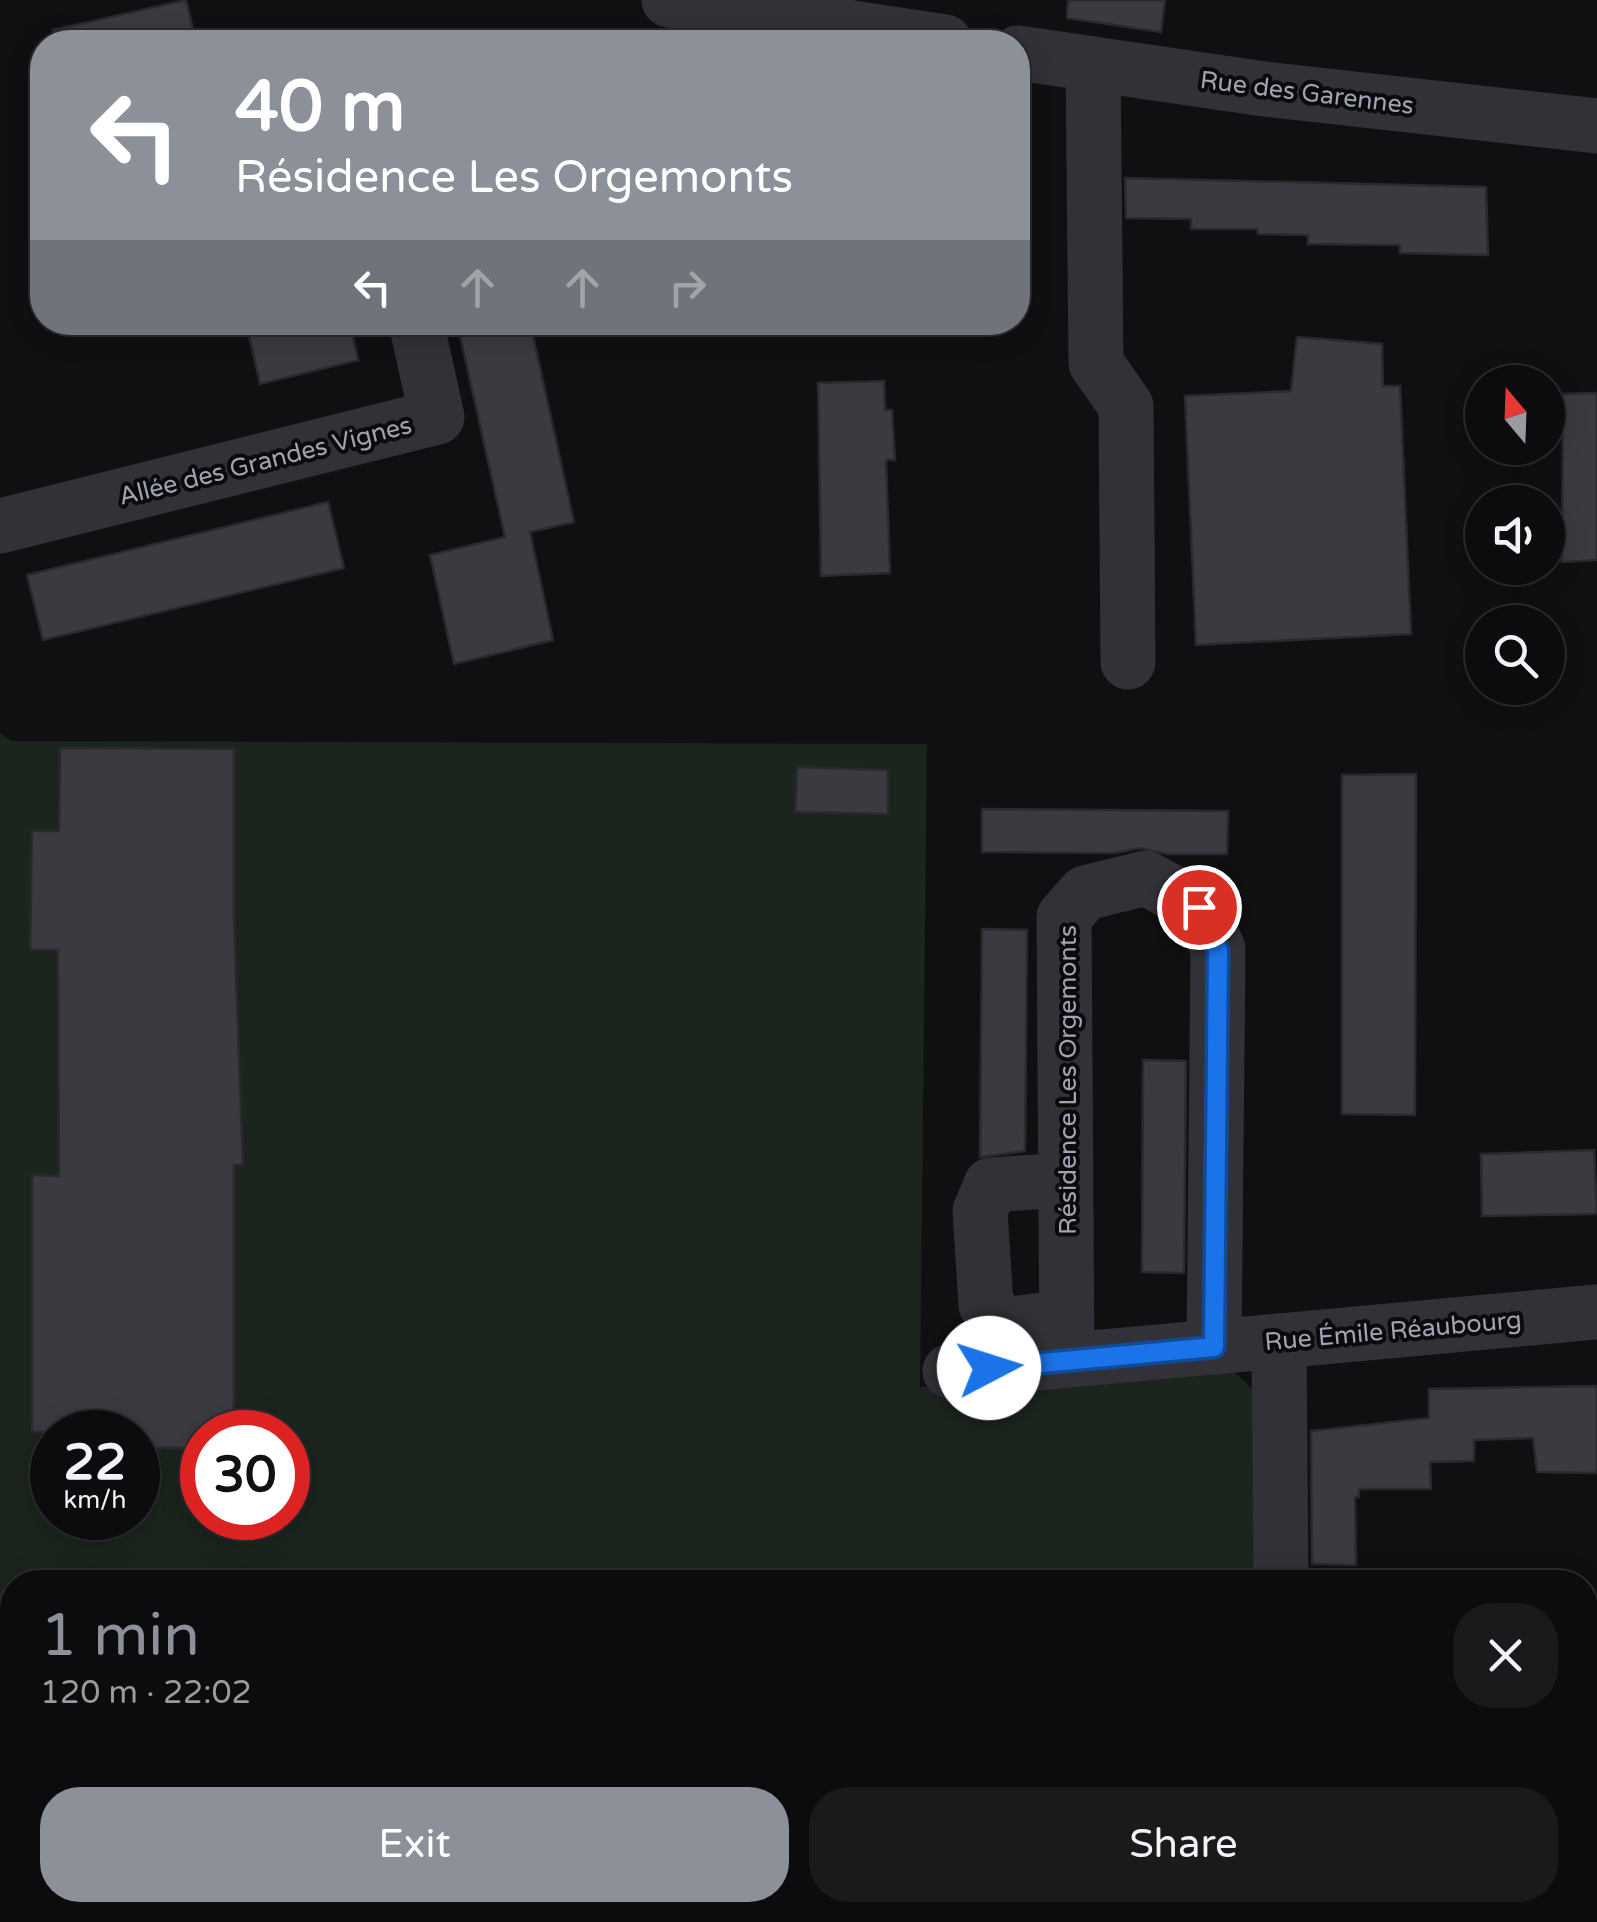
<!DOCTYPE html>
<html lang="en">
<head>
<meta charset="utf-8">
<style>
  :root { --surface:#0c0c0e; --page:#1a1a1c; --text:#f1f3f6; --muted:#9a9b9e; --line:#2c2c2e; --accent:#8c9099 }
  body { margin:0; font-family:"Varela Round",sans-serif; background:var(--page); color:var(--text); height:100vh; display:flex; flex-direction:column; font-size:38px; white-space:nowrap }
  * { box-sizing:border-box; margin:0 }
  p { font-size:32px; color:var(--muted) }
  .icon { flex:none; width:55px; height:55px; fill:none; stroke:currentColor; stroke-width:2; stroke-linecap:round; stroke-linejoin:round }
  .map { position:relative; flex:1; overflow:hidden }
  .details { position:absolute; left:0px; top:1570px; width:1598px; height:352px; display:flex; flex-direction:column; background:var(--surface); border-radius:40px 40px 0 0; box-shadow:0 5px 25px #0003,0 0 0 2px var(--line) }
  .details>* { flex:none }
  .guide { position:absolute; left:30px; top:30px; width:1000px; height:305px; border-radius:40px; box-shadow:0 5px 25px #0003,0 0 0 2px var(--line); background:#8c9099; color:#fff; overflow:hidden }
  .needle { width:65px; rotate:341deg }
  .fabs { position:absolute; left:1465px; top:365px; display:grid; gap:20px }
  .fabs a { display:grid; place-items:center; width:100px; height:100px; border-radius:50%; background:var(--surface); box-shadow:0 5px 25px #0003,0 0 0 2px var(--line); font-size:50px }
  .speed { position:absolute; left:30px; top:1410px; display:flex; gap:20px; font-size:50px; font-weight:700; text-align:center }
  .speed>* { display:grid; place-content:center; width:130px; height:130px; border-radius:50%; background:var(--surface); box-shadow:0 5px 25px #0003,0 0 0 2px var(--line); line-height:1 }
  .speed small { font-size:25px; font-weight:400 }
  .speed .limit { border:15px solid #d22; background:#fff; color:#111 }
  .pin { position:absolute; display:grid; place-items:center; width:85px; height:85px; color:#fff; margin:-42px; border:5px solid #fff; border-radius:50%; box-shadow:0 2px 10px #0007 }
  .me { position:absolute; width:110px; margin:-55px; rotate:85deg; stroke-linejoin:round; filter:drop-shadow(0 0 8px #0008) }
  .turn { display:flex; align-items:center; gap:35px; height:210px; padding:0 40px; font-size:45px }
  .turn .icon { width:130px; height:130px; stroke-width:2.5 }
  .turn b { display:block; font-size:70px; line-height:85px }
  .lanes { display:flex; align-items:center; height:95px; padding:0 40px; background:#0003; justify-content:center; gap:50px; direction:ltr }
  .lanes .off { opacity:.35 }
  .round { display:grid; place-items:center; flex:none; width:105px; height:105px; border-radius:40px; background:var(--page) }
  .headline { display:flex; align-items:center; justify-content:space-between; height:170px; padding:0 40px }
  h1 { font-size:60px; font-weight:600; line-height:75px; color:var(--accent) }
  .button { display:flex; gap:20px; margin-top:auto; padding:20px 40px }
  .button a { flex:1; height:115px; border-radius:40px; background:var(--accent); color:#fff; font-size:40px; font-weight:600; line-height:115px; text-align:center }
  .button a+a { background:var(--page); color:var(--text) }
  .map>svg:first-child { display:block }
  .built { fill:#1c1c1f }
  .green { fill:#1c241e; fill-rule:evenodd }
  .building { fill:#3a3a40; stroke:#2a2a2e; stroke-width:2.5 }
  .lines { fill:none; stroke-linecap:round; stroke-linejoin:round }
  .minor { stroke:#313137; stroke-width:55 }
  .route-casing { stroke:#114b97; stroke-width:25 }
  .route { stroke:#1a73e8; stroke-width:18 }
  .labels { text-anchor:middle; stroke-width:8; stroke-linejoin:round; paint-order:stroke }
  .street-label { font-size:25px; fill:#a0a3b4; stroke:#0b0b0c }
</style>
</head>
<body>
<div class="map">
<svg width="1597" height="1922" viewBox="0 0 1597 1922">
  <rect width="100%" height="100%" fill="#101012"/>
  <polygon class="built" points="1585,1742 1597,1742 1597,1922 935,1922 934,1910 1585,1910"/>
  <path class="green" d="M0 733 11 741 927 744 920 1387 1227 1365 1271 1406 1267 1582H12V1910H934L935 1922H0ZM52 1432H138V1518H52ZM202 1432H288V1518H202Z"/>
  <g class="building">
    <polygon points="186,0 196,42 54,42 53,30"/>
    <polygon points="1068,0 1165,0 1161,32 1067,18"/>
    <polygon points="1125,178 1486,187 1488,255 1400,253 1400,245 1308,244 1308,235 1258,234 1257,229 1191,229 1191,219 1126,218"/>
    <polygon points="246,322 350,322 358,360 260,384"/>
    <polygon points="457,322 530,322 574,522 530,532 553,640 454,664 430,555 505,537"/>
    <polygon points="1297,337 1382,344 1383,386 1400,386 1411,634 1196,645 1185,396 1291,391"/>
    <polygon points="884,381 885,410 892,410 895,460 886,460 890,573 821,576 818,383"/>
    <polygon points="1597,393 1597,560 1562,562 1563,394"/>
    <polygon points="328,502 344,568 43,640 27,575"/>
    <polygon points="60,748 234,749 234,922 243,1165 234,1165 234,1432 202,1432 202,1448 138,1448 138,1432 32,1432 32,1175 59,1176 58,950 30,950 32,831 59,831"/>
    <polygon points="797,767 888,770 888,814 795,812"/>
    <polygon points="1416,774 1415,1115 1342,1114 1342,775"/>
    <polygon points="982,809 1228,811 1227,854 1167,854 1140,848 1115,853 982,852"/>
    <polygon points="982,929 1027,930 1025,1151 980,1157"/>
    <polygon points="1143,1060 1186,1061 1184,1273 1142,1272"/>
    <polygon points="1594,1150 1597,1214 1482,1216 1481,1154"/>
    <polygon points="1597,1386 1597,1473 1537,1472 1533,1438 1474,1440 1474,1461 1430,1462 1431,1489 1359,1489 1359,1497 1355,1497 1356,1565 1312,1564 1311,1431 1429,1418 1429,1389"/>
  </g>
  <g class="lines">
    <g class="minor">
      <polyline points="669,0 945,42"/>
      <polyline points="1018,53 1264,89 1597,126"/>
      <polyline points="1093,64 1096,363 1126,406 1128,662"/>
      <polyline points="0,526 437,417 416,322"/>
      <polyline points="1065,1180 991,1185 980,1211 986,1305 1004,1325 1066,1317"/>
      <polyline points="1279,1341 1281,1582"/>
      <polyline points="1067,1360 1064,917 1085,893 1146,878 1199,907 1218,949 1214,1347"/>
      <polyline points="950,1371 1597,1312"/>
      <polyline points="1585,1802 1597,1802"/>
      <polyline points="1129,1922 1130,1910"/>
    </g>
  </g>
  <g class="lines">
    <defs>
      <polyline id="route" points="989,1368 1214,1347 1218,950 1199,907"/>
    </defs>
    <use href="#route" class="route-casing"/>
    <use href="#route" class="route"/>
  </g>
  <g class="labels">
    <g class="street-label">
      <text transform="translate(1307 92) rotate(7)" y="9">Rue des Garennes</text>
      <text transform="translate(265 460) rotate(-14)" y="9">Allée des Grandes Vignes</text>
      <text transform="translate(1067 1080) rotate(-90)" y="9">Résidence Les Orgemonts</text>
      <text transform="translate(1393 1330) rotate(-5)" y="9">Rue Émile Réaubourg</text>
    </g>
  </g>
</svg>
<div class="fabs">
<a><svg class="needle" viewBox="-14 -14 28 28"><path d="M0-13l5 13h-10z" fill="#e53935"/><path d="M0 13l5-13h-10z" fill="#9a9b9e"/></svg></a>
<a><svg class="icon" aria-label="sound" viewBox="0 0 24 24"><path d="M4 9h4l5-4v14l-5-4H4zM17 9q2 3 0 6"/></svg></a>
<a><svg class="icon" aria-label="search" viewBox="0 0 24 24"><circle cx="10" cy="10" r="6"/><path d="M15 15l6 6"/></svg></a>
</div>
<div class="speed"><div>22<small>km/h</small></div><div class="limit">30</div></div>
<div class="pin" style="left:1199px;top:907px;background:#d93025"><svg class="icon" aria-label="arrive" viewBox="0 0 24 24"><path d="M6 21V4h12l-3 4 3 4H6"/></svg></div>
<svg class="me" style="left:989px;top:1368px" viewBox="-20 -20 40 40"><circle r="19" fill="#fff"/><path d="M0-13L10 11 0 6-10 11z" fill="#1a73e8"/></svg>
<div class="guide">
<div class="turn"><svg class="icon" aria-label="left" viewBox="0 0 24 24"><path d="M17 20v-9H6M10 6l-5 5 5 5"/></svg><div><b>40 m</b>Résidence Les Orgemonts</div></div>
<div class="lanes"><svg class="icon" aria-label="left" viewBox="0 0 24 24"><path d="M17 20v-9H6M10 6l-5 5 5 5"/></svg><svg class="icon off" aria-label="ahead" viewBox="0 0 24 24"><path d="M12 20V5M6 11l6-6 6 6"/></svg><svg class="icon off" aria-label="ahead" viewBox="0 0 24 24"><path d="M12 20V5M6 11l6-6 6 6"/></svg><svg class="icon off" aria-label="right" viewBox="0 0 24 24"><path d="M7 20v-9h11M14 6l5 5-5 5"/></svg></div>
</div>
<section class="details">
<div class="headline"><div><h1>1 min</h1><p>120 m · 22:02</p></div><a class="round"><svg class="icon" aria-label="close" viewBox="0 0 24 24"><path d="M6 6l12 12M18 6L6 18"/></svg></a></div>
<div class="button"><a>Exit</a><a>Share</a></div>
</section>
</div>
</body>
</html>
